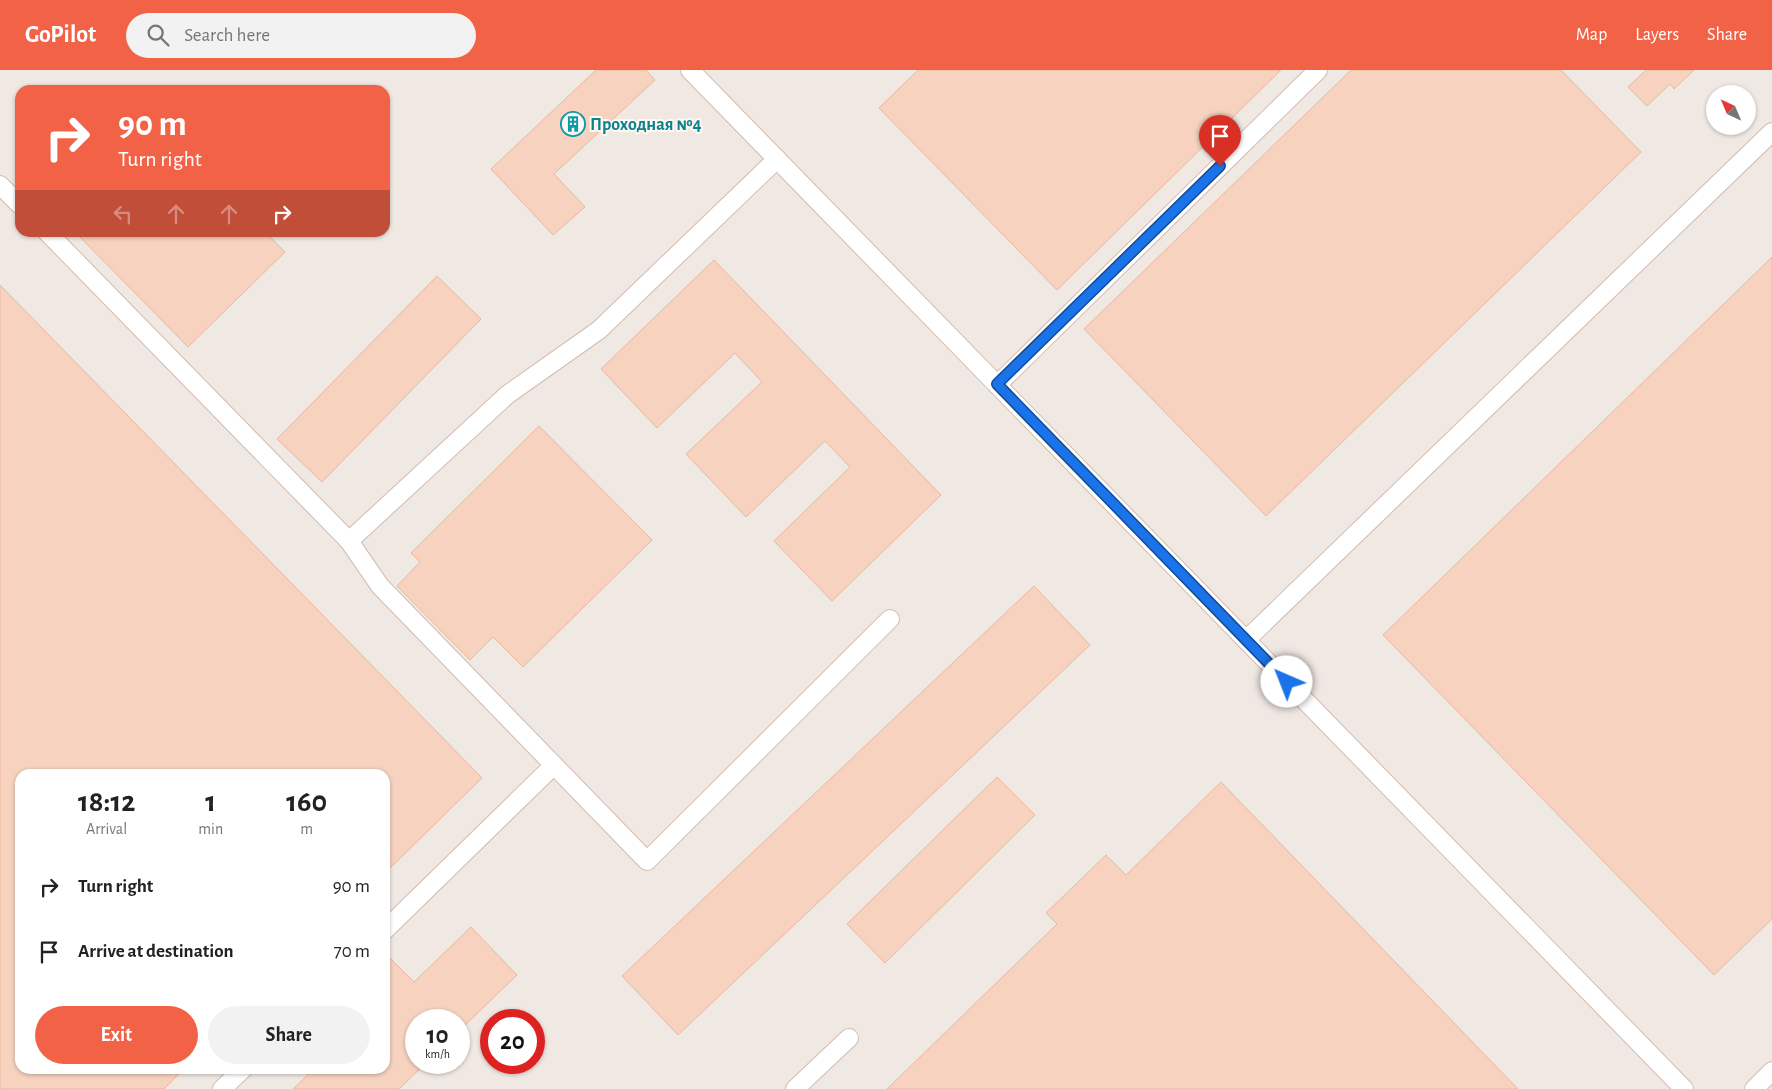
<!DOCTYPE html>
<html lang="en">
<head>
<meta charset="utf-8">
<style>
  :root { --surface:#fff; --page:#f2f2f2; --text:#222; --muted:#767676; --accent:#f26246 }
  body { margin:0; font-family:"Alegreya Sans",sans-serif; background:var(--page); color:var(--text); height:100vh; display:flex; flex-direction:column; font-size:19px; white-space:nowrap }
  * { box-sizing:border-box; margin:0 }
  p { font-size:16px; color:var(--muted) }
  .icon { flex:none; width:28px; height:28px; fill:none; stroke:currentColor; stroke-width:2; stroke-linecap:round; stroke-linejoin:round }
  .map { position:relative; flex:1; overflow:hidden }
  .panel { position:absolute; left:15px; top:699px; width:375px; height:305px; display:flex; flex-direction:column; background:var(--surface); border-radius:15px; box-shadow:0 1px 4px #0004 }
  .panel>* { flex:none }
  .top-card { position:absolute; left:15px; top:15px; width:375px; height:152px; border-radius:15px; box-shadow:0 1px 4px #0004; background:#f26246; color:#fff; overflow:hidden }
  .needle { width:32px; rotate:316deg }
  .tools { position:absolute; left:1706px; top:15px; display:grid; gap:10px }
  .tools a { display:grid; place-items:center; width:50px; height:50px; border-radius:50%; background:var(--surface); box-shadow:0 1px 4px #0004; font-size:25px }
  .speed { position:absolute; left:405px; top:939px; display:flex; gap:10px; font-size:25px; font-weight:700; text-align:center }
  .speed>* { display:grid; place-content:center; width:65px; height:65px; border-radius:50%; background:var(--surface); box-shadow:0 1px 4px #0004; line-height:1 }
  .speed small { font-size:12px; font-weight:400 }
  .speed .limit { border:8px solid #d22; background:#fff; color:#111 }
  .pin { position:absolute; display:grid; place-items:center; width:42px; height:42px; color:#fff; margin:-51px -21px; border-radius:50% 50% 50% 0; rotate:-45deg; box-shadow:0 0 5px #0007 }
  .pin .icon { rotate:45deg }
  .me { position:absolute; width:55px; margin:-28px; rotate:316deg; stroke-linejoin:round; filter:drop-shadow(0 0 4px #0008) }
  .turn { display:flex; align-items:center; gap:18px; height:105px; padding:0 20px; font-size:22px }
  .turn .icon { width:65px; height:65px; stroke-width:2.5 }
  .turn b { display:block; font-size:35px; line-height:42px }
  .lanes { display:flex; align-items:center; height:48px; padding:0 20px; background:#0003; justify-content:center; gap:25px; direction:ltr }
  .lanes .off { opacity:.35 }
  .eta { display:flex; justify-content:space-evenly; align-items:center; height:85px; text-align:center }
  .eta b { font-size:30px; font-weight:700; line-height:35px }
  .primary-button { display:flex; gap:10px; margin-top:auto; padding:10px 20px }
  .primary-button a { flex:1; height:58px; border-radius:30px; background:var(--accent); color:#fff; font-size:20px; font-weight:700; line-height:58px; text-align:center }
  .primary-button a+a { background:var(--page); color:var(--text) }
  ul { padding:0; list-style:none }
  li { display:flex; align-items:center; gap:15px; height:65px; padding:0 20px }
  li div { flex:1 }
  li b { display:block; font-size:19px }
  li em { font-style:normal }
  header { display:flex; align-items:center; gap:30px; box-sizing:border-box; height:70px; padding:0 25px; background:var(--accent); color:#fff }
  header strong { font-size:24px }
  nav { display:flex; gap:28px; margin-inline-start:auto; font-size:18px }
  .search { width:350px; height:45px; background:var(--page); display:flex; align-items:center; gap:12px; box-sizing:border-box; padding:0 18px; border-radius:28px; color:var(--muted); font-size:19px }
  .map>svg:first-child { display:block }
  .industrial { fill:#f0e8e3; fill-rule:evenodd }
  .building { fill:#f6d2bf; stroke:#ebb79e }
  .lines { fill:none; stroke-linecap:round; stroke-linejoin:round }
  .lane-casing { stroke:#d3bcae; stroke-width:20 }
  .lane { stroke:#fff; stroke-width:18 }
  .route-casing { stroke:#114b97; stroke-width:12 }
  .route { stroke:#1a73e8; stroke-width:9 }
  .labels { text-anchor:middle; stroke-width:4; stroke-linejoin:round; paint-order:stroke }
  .culture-label { font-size:18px; font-weight:bold; fill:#0d838f; stroke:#fff9f3; text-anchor:start }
</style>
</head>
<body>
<header>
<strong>GoPilot</strong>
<div class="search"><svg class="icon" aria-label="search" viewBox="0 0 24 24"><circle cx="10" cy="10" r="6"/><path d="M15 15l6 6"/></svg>Search here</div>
<nav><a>Map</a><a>Layers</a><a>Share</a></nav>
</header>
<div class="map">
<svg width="1772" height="1019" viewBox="0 0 1772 1019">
  <rect width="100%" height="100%" fill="#fef5eb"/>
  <path class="industrial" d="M0 0H1772V1019H0ZM20 20H385V162H20ZM1715 24H1748V56H1715ZM20 704H385V999H20ZM416 950H459V992H416ZM491 950H534V992H491Z"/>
  <g class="building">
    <polygon points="596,0 646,0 655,10 554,104 585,137 553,165 491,99"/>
    <polygon points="918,0 1281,0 1057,220 879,38"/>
    <polygon points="1351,0 1561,0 1641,82 1266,446 1084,259"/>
    <polygon points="1646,0 1694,0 1674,19 1670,14 1647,36 1628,17"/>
    <polygon points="75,162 265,162 285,182 188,277"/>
    <polygon points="1772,187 1772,849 1714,905 1383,565"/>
    <polygon points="714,190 941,425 832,531 774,471 850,397 825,371 746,447 686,384 762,312 735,283 657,358 601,299"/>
    <polygon points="437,206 481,249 322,412 277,369"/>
    <polygon points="0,215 482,708 385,803 385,704 20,704 20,999 184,999 164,1019 0,1019"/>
    <polygon points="539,356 652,470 523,597 493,567 470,590 397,516 420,492 411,483"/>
    <polygon points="1034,516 1090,575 678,965 622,906"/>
    <polygon points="997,707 1035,745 885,893 847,854"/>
    <polygon points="1221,712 1518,1019 887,1019 1057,854 1046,843 1106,785 1126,805"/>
    <polygon points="471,857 517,905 459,961 459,950 416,950 416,992 427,992 399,1019 293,1019 314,999 385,999 385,889 388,886 414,912"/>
  </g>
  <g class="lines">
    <defs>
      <g id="lane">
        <polyline points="690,0 1684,1019"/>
        <polyline points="777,89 599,260 507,325 349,471 380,516 647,791 890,549"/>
        <polyline points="0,115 20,135"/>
        <polyline points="47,162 349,471"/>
        <polyline points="997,315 1318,0"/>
        <polyline points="1246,570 1772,62"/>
        <polyline points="385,860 554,695"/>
        <polyline points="222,1019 243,999"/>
        <polyline points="795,1019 849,968"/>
        <polyline points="1754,1019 1772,1001"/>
      </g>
    </defs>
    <use href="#lane" class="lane-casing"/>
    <use href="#lane" class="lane"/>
  </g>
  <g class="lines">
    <defs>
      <polyline id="route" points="1220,96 997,314 1287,612"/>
    </defs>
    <use href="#route" class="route-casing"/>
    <use href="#route" class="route"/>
  </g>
  <defs>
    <symbol id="building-ring" viewBox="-11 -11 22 22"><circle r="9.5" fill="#fff9f3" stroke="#0f9aa8" stroke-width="1.5"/><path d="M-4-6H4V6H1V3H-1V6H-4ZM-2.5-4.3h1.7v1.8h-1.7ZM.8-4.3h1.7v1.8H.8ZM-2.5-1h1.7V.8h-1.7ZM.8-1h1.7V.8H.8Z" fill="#0f9aa8"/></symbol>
  </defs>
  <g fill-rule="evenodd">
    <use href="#building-ring" x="559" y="40" width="28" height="28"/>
  </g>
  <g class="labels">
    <g class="culture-label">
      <text x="590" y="60">Проходная №4</text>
    </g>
  </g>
</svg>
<div class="tools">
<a><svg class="needle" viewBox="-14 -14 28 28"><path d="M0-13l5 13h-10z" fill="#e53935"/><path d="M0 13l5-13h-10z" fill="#767676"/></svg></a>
</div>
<div class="speed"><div>10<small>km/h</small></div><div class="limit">20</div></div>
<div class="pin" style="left:1220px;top:96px;background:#d93025"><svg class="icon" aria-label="arrive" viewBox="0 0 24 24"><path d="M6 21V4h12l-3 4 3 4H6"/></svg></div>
<svg class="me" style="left:1287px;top:612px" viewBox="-20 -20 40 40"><circle r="19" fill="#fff"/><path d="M0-13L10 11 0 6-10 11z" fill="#1a73e8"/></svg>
<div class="top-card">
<div class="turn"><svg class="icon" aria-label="right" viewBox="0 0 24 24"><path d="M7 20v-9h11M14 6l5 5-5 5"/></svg><div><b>90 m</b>Turn right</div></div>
<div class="lanes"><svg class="icon off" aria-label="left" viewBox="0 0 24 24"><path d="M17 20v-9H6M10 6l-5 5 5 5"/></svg><svg class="icon off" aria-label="ahead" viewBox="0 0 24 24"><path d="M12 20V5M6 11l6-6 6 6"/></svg><svg class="icon off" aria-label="ahead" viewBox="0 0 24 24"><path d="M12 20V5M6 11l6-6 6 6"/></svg><svg class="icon" aria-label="right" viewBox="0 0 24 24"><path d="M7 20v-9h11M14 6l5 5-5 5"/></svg></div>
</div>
<section class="panel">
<div class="eta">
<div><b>18:12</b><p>Arrival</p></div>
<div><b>1</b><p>min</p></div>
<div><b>160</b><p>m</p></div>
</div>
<ul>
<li><svg class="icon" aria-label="right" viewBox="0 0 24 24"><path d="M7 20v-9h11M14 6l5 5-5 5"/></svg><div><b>Turn right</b></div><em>90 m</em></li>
<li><svg class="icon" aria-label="arrive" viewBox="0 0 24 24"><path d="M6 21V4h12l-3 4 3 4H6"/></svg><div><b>Arrive at destination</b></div><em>70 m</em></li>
</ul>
<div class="primary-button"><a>Exit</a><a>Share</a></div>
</section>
</div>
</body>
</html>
